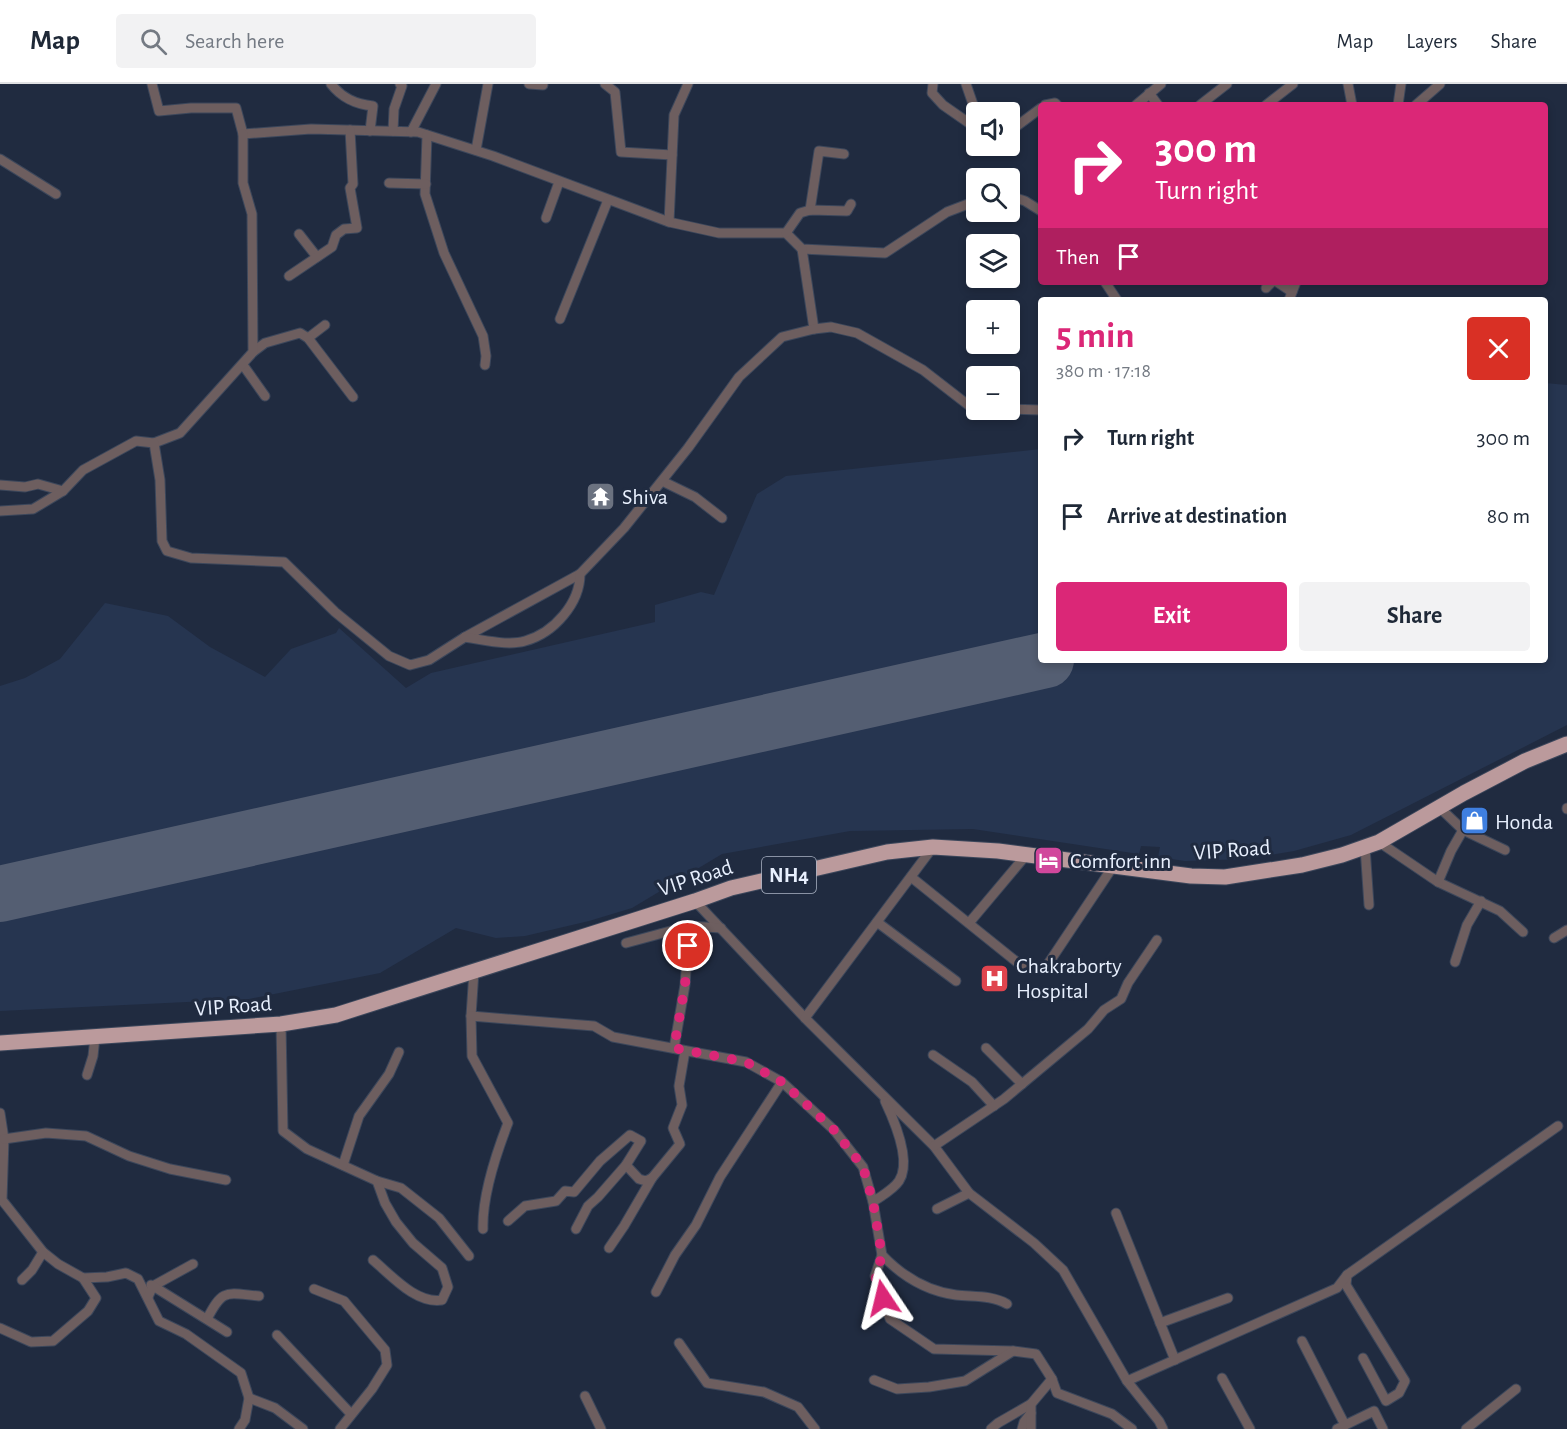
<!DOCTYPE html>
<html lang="en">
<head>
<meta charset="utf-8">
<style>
  :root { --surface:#fff; --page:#f2f2f3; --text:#1f2937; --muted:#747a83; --line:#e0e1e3; --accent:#db2777 }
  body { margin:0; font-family:"Alegreya Sans",sans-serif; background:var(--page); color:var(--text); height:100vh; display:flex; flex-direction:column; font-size:22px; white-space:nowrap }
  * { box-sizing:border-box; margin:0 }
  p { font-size:20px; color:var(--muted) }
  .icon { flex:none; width:33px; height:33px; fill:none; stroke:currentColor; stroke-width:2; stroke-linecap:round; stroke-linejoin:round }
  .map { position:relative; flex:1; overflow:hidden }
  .panel { position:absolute; left:1038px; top:213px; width:510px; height:366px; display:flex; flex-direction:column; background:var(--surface); border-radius:6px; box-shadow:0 3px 9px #0003 }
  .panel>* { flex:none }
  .hud { position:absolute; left:1038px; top:18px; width:510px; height:183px; border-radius:6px; box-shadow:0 3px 9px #0003; background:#db2777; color:#fff; overflow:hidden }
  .tools { position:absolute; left:966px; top:18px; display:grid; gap:12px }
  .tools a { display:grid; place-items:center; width:54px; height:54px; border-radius:6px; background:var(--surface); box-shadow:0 3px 9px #0003; font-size:30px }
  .pin { position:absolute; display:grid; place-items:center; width:51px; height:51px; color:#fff; margin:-26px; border:3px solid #fff; border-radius:50%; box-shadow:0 2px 6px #0007 }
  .me { position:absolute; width:66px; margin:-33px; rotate:350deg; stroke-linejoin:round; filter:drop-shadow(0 0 4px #0008) }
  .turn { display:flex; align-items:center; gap:21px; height:126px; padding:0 18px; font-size:27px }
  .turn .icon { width:78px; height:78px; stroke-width:2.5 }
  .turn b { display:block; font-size:42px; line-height:51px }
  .then { display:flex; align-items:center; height:57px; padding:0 18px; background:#0003; gap:12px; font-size:22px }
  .round { display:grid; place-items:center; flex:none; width:63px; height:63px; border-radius:6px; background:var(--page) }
  .headline { display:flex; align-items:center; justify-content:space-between; height:102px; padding:0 18px }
  h1 { font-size:36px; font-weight:700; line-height:45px; color:var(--accent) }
  .button { display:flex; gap:12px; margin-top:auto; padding:12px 18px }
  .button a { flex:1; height:69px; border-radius:6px; background:var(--accent); color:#fff; font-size:24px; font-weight:700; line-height:69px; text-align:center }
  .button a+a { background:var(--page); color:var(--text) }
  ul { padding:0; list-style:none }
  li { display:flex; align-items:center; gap:18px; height:78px; padding:0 18px }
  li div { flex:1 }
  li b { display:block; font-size:22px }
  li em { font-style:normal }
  header { display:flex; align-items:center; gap:36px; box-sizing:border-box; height:84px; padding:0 30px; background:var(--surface); border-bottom:2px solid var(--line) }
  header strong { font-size:28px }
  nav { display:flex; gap:33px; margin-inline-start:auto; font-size:21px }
  .search { width:420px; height:54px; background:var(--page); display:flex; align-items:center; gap:15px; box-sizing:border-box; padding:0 21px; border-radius:6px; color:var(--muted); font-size:22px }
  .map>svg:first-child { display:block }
  .built { fill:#263550 }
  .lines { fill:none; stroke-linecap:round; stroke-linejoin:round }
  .runway { stroke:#545e72; stroke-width:56 }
  .minor-casing { stroke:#3c475b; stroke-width:11 }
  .trunk-casing { stroke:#3c475b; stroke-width:17 }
  .minor { stroke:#6d5e5f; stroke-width:9 }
  .trunk { stroke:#bb9a9c; stroke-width:15 }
  .route { stroke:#db2777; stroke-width:10; stroke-dasharray:0 18 }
  .labels { text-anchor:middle; stroke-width:6; stroke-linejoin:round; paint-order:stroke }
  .shield { fill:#202b40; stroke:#acb5c5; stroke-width:1.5 }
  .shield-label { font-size:21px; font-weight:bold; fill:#e8f0fe }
  .poi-label { font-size:22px; fill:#e8f0fe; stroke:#202b40; text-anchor:start }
  .street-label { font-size:22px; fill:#e8f0fe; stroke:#202b40 }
</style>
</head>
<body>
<header>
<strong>Map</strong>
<div class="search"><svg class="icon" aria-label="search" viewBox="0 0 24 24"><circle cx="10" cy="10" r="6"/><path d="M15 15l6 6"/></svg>Search here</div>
<nav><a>Map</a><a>Layers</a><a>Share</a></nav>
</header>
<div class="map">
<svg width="1567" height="1345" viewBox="0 0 1567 1345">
  <rect width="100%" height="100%" fill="#202b40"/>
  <polygon class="built" points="1545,299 1567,301 1567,641 1351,751 1294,767 1246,775 1185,777 1158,773 1160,763 1141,762 1139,770 973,745 850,747 722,770 632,824 589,837 525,852 496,854 456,844 380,889 249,915 0,927 0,602 25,594 60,575 105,519 168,532 210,563 265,593 291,565 336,549 339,544 406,604 431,589 655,538 655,521 701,508 714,511 757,410 786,392 1041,365 1041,576 1545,576"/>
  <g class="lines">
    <polyline class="runway" points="0,810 1046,576"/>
    <defs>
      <g id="minor">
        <polyline points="152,0 159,27 191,24 236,24 243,50 311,45 418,48 493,72 669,138 719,149 786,149 802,165 885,169 947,128 976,117"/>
        <path d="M331 0C342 14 355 20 373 22L370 47"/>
        <polyline points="529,0 543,1"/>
        <polyline points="605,0 615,8 621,68 672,71"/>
        <polyline points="933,0 932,9 943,21 976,44"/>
        <polyline points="966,0 976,29"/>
        <polyline points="1348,0 1352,21"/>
        <polyline points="1149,9 1158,21"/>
        <polyline points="1045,21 1055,19 1057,21"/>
        <polyline points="1136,21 1161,0"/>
        <polyline points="1200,21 1227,0"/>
        <polyline points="1266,21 1293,0"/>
        <polyline points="1398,21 1401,0"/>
        <polyline points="1416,21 1440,0"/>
        <polyline points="393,47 394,25 402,2 400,0"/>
        <polyline points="1010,47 1041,24"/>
        <polyline points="411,48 436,0"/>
        <polyline points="427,51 425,110 444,169 483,252 486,272 485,281"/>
        <polyline points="476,66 488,0"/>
        <polyline points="0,75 56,110"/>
        <polyline points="389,99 426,100"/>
        <polyline points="1010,112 1025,117 1041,127"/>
        <polyline points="810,126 819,67 844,70"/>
        <polyline points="546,134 559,98"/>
        <polyline points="669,138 674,31 688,0"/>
        <polyline points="786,149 800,129 810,126 847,127 851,120"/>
        <polyline points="299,150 317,173"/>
        <polyline points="802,165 814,245"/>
        <polyline points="289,192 332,163 336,151 344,145 357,144 350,104 353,100 350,46"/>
        <polyline points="1105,198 1117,216"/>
        <polyline points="1277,198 1292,208"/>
        <polyline points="1266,204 1272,198"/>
        <polyline points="1289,216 1296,198"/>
        <polyline points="560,235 608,116"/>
        <polyline points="308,254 325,241"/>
        <polyline points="253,268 265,259 300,249 308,254 353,313"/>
        <polyline points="243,281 265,312"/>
        <polyline points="1010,325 1041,326"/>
        <polyline points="154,359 180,349 253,268 252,130 243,99 243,50"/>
        <polyline points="662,397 695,413 722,434"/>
        <polyline points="0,401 25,403 38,400 63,407"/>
        <polyline points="0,427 33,425 63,407 83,386 136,357 154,359 160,396 162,457 167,467 191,474 284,478 335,528 389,572 410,581 429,576 465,553 580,490 624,444 688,364 739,293 782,253 814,245 831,243 857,249 923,286 972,324 976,324"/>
        <path d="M465 553C482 556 509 562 525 557 554 549 580 519 580 490"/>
        <polyline points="1439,723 1463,746 1505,766"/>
        <polyline points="1567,724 1567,725"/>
        <polyline points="1379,758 1438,798 1500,827 1523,848"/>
        <polyline points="1365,763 1369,821"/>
        <polyline points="911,793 1023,883"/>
        <polyline points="1438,798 1451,767 1463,746"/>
        <polyline points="695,817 805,934 934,1062 969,1109 1034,1159 1063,1186 1127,1297 1159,1337 1163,1345"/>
        <polyline points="877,838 956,897"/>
        <polyline points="969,839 1027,770"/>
        <polyline points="1554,854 1567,846"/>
        <polyline points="626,859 689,842 721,844"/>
        <polyline points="1455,878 1467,841 1481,817"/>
        <polyline points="1046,883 1114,781"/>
        <path d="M474 887 471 932 472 972 508 1039C496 1070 482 1112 483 1145"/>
        <polyline points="471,932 594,942 613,953 746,978 782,998 834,1046 863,1083 873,1118 882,1171 875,1192 890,1235 934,1265 1013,1267 1036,1270 1052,1295 1057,1309 1112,1330 1132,1345"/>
        <polyline points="805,934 933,763"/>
        <polyline points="281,940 283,1047 307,1065 377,1097 401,1104 439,1134 469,1172"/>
        <polyline points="674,964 685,901 689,842"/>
        <polyline points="986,964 1022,1000"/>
        <polyline points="933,971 972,998 994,1022"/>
        <polyline points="87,991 93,972 95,953"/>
        <polyline points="0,1029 4,1055 2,1116 43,1168 58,1180 83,1194 107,1193 126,1189 138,1195 159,1237 186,1250 241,1289 249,1314 245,1336 239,1345"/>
        <polyline points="4,1055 46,1049 86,1052 129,1072 170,1085 226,1096"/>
        <polyline points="934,1062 1004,1015 1088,945 1104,926 1121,915 1128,899 1157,856"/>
        <polyline points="343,1081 359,1032 389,990 399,968"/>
        <polyline points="626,1081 639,1095 646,1097 652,1094"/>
        <path d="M873 1118C881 1112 893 1106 899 1097 912 1077 894 1036 885 1017"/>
        <polyline points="937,1125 969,1109"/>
        <polyline points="1116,1129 1175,1276"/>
        <polyline points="508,1137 525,1122 556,1117 565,1107 574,1108 600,1077 630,1051 641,1057 626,1081 598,1113 588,1122 576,1145"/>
        <polyline points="609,1164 624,1142 652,1094 680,1060 673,1044 682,1021 679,1002 685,967"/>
        <path d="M882 1171C903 1193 926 1207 956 1211 973 1213 992 1211 1007 1220"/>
        <path d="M373 1176C392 1192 416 1220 442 1216L448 1203 442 1184 413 1159 396 1138 385 1119 377 1097"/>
        <polyline points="1347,1191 1346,1201 1405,1297 1399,1309 1386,1317 1363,1274"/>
        <polyline points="22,1196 32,1186 43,1168"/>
        <polyline points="151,1201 153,1202 193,1180"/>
        <polyline points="314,1205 344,1217 385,1266 387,1281 372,1305 340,1345"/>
        <polyline points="656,1208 675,1171 696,1141 720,1093 782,998"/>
        <polyline points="148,1213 153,1202 227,1248"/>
        <path d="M207 1235C223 1204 226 1209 259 1212"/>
        <polyline points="1160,1239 1228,1214"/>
        <polyline points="0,1244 31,1258 53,1257 88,1227 96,1214 83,1194"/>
        <polyline points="277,1251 351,1330"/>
        <polyline points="1302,1257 1345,1341"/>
        <polyline points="679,1259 707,1299 764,1308 798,1323 815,1345"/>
        <polyline points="1222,1294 1250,1345"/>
        <polyline points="874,1296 897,1305 929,1303 965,1297 1013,1267"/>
        <polyline points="1127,1297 1337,1204 1347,1191 1558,1042"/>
        <polyline points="585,1312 601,1345"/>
        <polyline points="249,1314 275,1324 303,1345"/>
        <polyline points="991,1345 998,1339 1031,1320"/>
        <polyline points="1022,1345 1024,1338 1031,1329"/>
        <polyline points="1031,1345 1031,1320 1052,1295"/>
        <polyline points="1337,1345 1374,1327 1383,1345"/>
        <polyline points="1466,1345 1516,1305"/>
      </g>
      <polyline id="trunk" points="0,959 281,940 336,931 695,817 731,804 887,768 933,763 998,767 1191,792 1225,793 1302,781 1342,771 1379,758 1464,709 1525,677 1567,660"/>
    </defs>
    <use href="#minor" class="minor-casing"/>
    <use href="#trunk" class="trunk-casing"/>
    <use href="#minor" class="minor"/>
    <use href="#trunk" class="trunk"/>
  </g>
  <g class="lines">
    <polyline class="route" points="688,862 685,901 674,964 746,978 782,998 834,1046 863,1083 873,1118 882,1172 875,1192 883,1214"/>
  </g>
  <defs>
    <symbol id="temple-square" viewBox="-11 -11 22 22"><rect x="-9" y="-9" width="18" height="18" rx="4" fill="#6b7280" stroke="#202b40"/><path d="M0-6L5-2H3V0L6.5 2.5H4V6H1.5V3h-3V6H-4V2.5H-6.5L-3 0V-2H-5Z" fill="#fff"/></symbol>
    <symbol id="shop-square" viewBox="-11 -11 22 22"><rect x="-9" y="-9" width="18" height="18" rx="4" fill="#3f7fe0" stroke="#202b40"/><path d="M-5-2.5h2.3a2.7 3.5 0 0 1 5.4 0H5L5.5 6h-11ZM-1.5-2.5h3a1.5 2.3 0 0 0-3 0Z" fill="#fff"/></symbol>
    <symbol id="hotel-square" viewBox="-11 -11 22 22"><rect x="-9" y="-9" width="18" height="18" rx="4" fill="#d1479c" stroke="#202b40"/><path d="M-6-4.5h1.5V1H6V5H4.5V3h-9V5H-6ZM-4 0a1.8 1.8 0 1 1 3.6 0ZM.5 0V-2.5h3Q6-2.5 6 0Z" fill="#fff"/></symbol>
    <symbol id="hospital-square" viewBox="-11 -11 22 22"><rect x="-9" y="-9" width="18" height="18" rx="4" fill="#e0444e" stroke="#202b40"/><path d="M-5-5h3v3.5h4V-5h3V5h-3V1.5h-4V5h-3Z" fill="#fff"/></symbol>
  </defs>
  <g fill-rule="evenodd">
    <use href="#temple-square" x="584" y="396" width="33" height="33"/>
    <use href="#shop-square" x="1458" y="720" width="33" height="33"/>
    <use href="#hotel-square" x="1032" y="760" width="33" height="33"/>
    <use href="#hospital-square" x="978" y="878" width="33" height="33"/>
  </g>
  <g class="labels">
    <rect class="shield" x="762" y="773" width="54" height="36" rx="4.5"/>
    <g class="shield-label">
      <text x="789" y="798">NH4</text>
    </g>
    <g class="poi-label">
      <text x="622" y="420">Shiva</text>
      <text x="1495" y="745">Honda</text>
      <text x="1070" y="784">Comfort inn</text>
      <text x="1016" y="889">Chakraborty<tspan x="1016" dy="25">Hospital</tspan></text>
    </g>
    <g class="street-label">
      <text transform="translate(1232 765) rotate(-4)" y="8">VIP Road</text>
      <text transform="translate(695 793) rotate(-18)" y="8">VIP Road</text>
      <text transform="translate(233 921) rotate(-4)" y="8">VIP Road</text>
    </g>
  </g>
</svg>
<div class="tools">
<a><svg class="icon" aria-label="sound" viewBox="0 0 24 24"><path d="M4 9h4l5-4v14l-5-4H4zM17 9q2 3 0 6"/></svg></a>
<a><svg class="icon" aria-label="search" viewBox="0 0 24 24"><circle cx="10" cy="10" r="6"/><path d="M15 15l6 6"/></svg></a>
<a><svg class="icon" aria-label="layers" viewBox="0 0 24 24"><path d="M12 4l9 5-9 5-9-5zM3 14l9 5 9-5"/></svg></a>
<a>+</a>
<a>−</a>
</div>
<div class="pin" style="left:688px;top:862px;background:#d93025"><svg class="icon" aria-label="arrive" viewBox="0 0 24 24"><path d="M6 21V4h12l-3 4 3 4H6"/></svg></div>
<svg class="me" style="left:883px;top:1214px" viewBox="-20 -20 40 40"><path d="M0-17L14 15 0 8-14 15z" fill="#db2777" stroke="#fff" stroke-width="4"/></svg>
<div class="hud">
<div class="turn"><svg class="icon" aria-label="right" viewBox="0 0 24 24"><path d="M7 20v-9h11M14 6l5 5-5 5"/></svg><div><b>300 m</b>Turn right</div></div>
<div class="then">Then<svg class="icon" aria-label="arrive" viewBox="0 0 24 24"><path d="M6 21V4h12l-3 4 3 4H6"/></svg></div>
</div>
<section class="panel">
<div class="headline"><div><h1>5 min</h1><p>380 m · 17:18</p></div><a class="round" style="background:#d93025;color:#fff"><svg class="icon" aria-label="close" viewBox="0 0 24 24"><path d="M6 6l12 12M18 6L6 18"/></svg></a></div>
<ul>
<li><svg class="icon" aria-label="right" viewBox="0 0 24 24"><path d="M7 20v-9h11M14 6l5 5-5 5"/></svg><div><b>Turn right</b></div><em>300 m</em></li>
<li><svg class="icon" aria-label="arrive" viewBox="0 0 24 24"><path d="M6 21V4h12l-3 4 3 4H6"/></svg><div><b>Arrive at destination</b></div><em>80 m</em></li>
</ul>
<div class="button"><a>Exit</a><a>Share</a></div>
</section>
</div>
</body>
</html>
